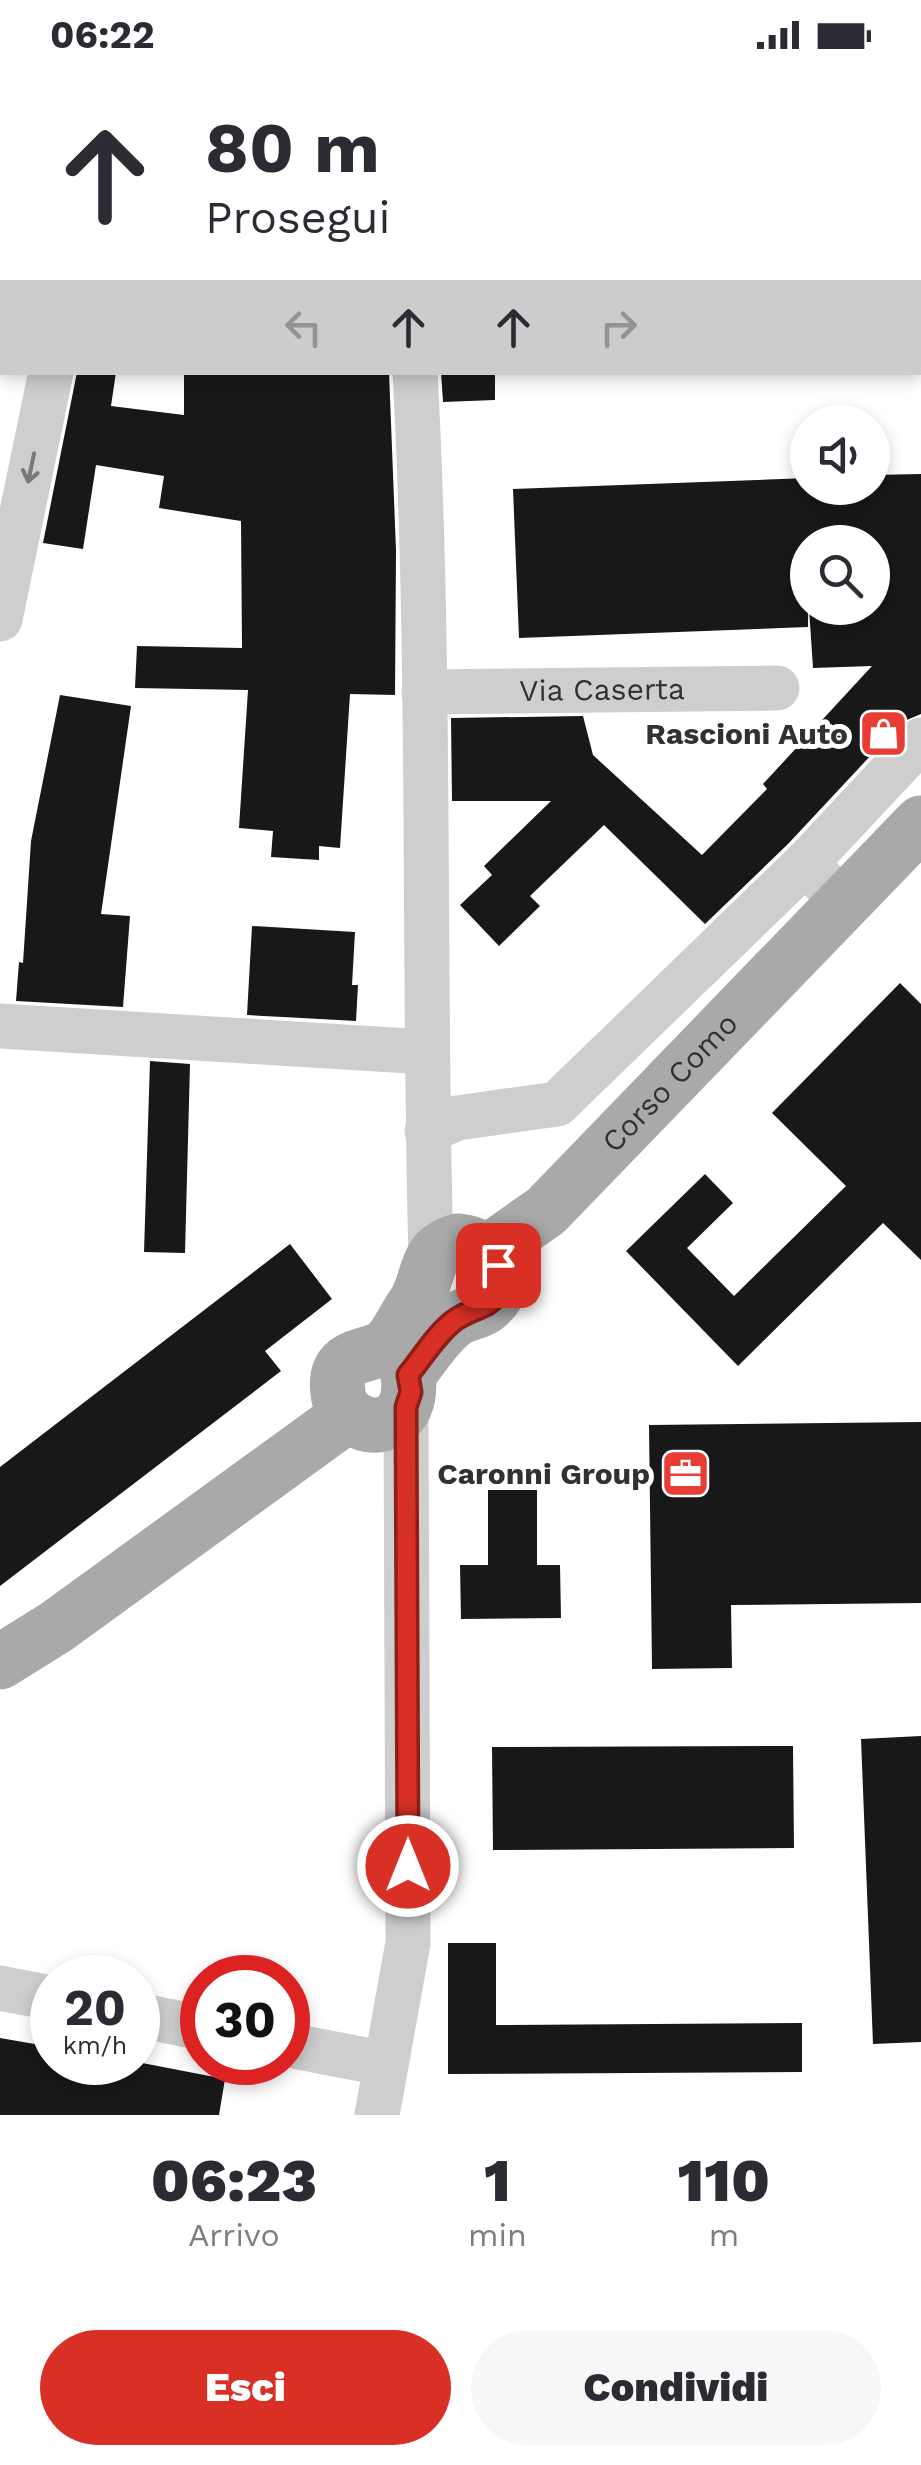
<!DOCTYPE html>
<html lang="it">
<head>
<meta charset="utf-8">
<style>
  :root { --surface:#fff; --page:#f7f7f7; --text:#2b2b33; --muted:#7c7c81; --accent:#d93025 }
  body { margin:0; font-family:"Work Sans",sans-serif; background:var(--page); color:var(--text); height:100vh; display:flex; flex-direction:column; font-size:38px; white-space:nowrap }
  * { box-sizing:border-box; margin:0 }
  p { font-size:32px; color:var(--muted) }
  .icon { flex:none; width:55px; height:55px; fill:none; stroke:currentColor; stroke-width:2; stroke-linecap:round; stroke-linejoin:round }
  .map { position:relative; height:2045px; overflow:hidden }
  .side { display:flex; flex-direction:column; background:var(--surface); flex:1 }
  .side>* { flex:none }
  .banner { position:absolute; left:0px; top:0px; width:922px; height:305px; box-shadow:0 5px 15px #0003; background:#fff; color:var(--text); overflow:hidden }
  .controls { position:absolute; left:790px; top:335px; display:grid; gap:20px }
  .controls a { display:grid; place-items:center; width:100px; height:100px; border-radius:50%; background:var(--surface); box-shadow:0 5px 15px #0003; font-size:50px }
  .speed { position:absolute; left:30px; top:1885px; display:flex; gap:20px; font-size:50px; font-weight:700; text-align:center }
  .speed>* { display:grid; place-content:center; width:130px; height:130px; border-radius:50%; background:var(--surface); box-shadow:0 5px 15px #0003; line-height:1 }
  .speed small { font-size:25px; font-weight:400 }
  .speed .limit { border:15px solid #d22; background:#fff; color:#111 }
  .pin { position:absolute; display:grid; place-items:center; width:85px; height:85px; color:#fff; margin:-42px; border-radius:20px; box-shadow:0 5px 15px #0006 }
  .me { position:absolute; width:110px; margin:-55px; rotate:0deg; stroke-linejoin:round; filter:drop-shadow(0 0 8px #0008) }
  .turn { display:flex; align-items:center; gap:35px; height:210px; padding:0 40px; font-size:45px }
  .turn .icon { width:130px; height:130px; stroke-width:2.5 }
  .turn b { display:block; font-size:70px; line-height:85px }
  .lanes { display:flex; align-items:center; height:95px; padding:0 40px; background:#0003; justify-content:center; gap:50px; direction:ltr }
  .lanes .off { opacity:.35 }
  .eta { display:flex; justify-content:space-evenly; align-items:center; height:170px; text-align:center }
  .eta b { font-size:60px; font-weight:800; line-height:70px }
  .action { display:flex; gap:20px; margin-top:auto; padding:20px 40px }
  .action a { flex:1; height:115px; border-radius:60px; background:var(--accent); color:#fff; font-size:40px; font-weight:800; line-height:115px; text-align:center }
  .action a+a { background:var(--page); color:var(--text) }
  .status { display:flex; justify-content:space-between; align-items:center; height:70px; padding:0 50px; background:var(--surface); direction:ltr }
  .status svg { height:28px; fill:currentColor }
  .map>svg:first-child { display:block }
  .building { fill:#181818 }
  .lines { fill:none; stroke-linecap:round; stroke-linejoin:round }
  .minor { stroke:#cecece; stroke-width:45 }
  .major { stroke:#a9a9a9; stroke-width:55 }
  .oneway { stroke:#787878 }
  .route-casing { stroke:#8d1f18; stroke-width:25 }
  .route { stroke:#d93025; stroke-width:18 }
  .labels { text-anchor:middle; stroke-width:10; stroke-linejoin:round; paint-order:stroke }
  .street-label { font-size:30px; fill:#313131; stroke:#fff }
  .poi-label { font-size:30px; font-weight:bold; fill:#313131; stroke:#fff; text-anchor:end }
</style>
</head>
<body>
<div class="status"><b>06:22</b><svg viewBox="0 0 49 12"><path d="M0 12V9h3v3zM5 12V6h3v6zM10 12V3h3v9zM15 12V0h3v12zM26 1h20v11H26zM47 4h2v5h-2z"/></svg></div>
<div class="map">
<svg width="921" height="2045" viewBox="0 0 921 2045">
  <rect width="100%" height="100%" fill="#fff"/>
  <g class="building">
    <polygon points="77,302 116,302 111,336 184,345 184,302 389,302 396,480 395,625 350,624 340,778 319,776 319,790 271,787 273,761 239,758 248,620 135,618 137,576 242,578 241,451 159,438 164,406 96,395 83,479 43,473"/>
    <polygon points="441,302 495,302 495,330 443,332"/>
    <polygon points="921,404 921,644 902,652 788,774 705,854 604,755 530,826 540,836 499,876 460,835 492,805 484,796 551,731 452,731 451,648 583,646 593,685 702,785 767,719 763,714 872,596 813,598 809,538 872,538 872,472 808,472 808,557 519,568 513,419 808,408 808,418 872,418 872,405"/>
    <polygon points="60,625 131,636 101,844 130,846 123,937 16,931 19,892 23,893 31,771"/>
    <polygon points="252,856 355,862 352,915 358,915 356,951 247,945"/>
    <polygon points="900,913 921,934 921,1190 883,1153 738,1296 626,1181 705,1104 733,1133 687,1178 734,1226 846,1116 772,1043"/>
    <polygon points="150,991 190,994 185,1183 144,1182"/>
    <polygon points="290,1174 332,1229 265,1281 281,1301 0,1516 0,1397"/>
    <polygon points="921,1352 921,1533 731,1535 732,1598 652,1599 649,1355"/>
    <polygon points="488,1420 537,1420 537,1495 560,1495 561,1548 461,1549 460,1495 488,1495"/>
    <polygon points="921,1666 921,1972 873,1974 861,1669"/>
    <polygon points="793,1676 794,1778 493,1780 492,1677"/>
    <polygon points="448,1873 496,1873 496,1955 802,1953 802,2002 448,2004"/>
    <polygon points="0,1968 52,1977 52,1992 137,1992 225,2009 219,2045 0,2045"/>
  </g>
  <g class="lines">
    <g class="minor">
      <polyline points="831,0 884,2"/>
      <polyline points="110,2 111,0"/>
      <polyline points="447,2 447,0"/>
      <polyline points="920,4 921,4"/>
      <path d="M415 302C431 597 423 893 431 1188"/>
      <polyline points="0,549 51,302"/>
      <path id="s1" d="M424 622 777 618"/>
      <polyline points="807,792 921,670"/>
      <polyline points="0,956 426,982"/>
      <polyline points="427,1061 457,1048 557,1034 807,792 842,834"/>
      <polyline points="0,1918 52,1928"/>
      <polyline points="138,1945 202,1958"/>
      <polyline points="288,1975 386,1994"/>
      <polyline points="377,2045 408,1873 406,1337"/>
    </g>
    <g class="major">
      <path d="M458 1171C494 1174 518 1212 485 1237 476 1243 464 1244 455 1250 437 1262 422 1288 408 1305 411 1327 406 1348 383 1354 372 1357 362 1354 353 1348 345 1342 339 1334 338 1323 332 1280 369 1290 387 1275 397 1266 405 1247 413 1236 432 1209 420 1182 458 1171Z"/>
      <path id="s2" d="M489 1181 546 1141 921 753"/>
      <polyline points="0,1592 56,1557 348,1345"/>
    </g>
  </g>
  <defs><path id="oneway-shaft" d="M-6 0H5M1.5-3L5.5 0L1.5 3" fill="none" stroke-width="1.6" stroke-linecap="round" stroke-linejoin="round" transform="scale(2.5)"/></defs>
  <use class="oneway" href="#oneway-shaft" transform="translate(31 398) rotate(102)"/>
  <g class="lines">
    <defs>
      <path id="route" d="M408 1796 406 1337 411 1322 408 1305C422 1288 437 1263 455 1250 483 1231 503 1242 498 1195"/>
    </defs>
    <use href="#route" class="route-casing"/>
    <use href="#route" class="route"/>
  </g>
  <defs>
    <symbol id="shop-square" viewBox="-11 -11 22 22"><rect x="-9" y="-9" width="18" height="18" rx="4" fill="#e83d34" stroke="#fff"/><path d="M-5-2.5h2.3a2.7 3.5 0 0 1 5.4 0H5L5.5 6h-11ZM-1.5-2.5h3a1.5 2.3 0 0 0-3 0Z" fill="#fff"/></symbol>
    <symbol id="office-square" viewBox="-11 -11 22 22"><rect x="-9" y="-9" width="18" height="18" rx="4" fill="#e83d34" stroke="#fff"/><path d="M-6-3h4V-5.5h4V-3h4V5H-6ZM-1-4.5V-3h2v-1.5ZM-6 0V1H6V0Z" fill="#fff"/></symbol>
  </defs>
  <g fill-rule="evenodd">
    <use href="#shop-square" x="856" y="636" width="55" height="55"/>
    <use href="#office-square" x="658" y="1376" width="55" height="55"/>
  </g>
  <g class="labels">
    <g class="street-label">
      <text dy="10" stroke="none"><textPath href="#s1" startOffset="178">Via Caserta</textPath></text>
      <text dy="10" stroke="none"><textPath href="#s2" startOffset="248">Corso Como</textPath></text>
    </g>
    <g class="poi-label">
      <text x="848" y="674">Rascioni Auto</text>
      <text x="650" y="1414">Caronni Group</text>
    </g>
  </g>
</svg>
<div class="controls">
<a><svg class="icon" aria-label="sound" viewBox="0 0 24 24"><path d="M4 9h4l5-4v14l-5-4H4zM17 9q2 3 0 6"/></svg></a>
<a><svg class="icon" aria-label="search" viewBox="0 0 24 24"><circle cx="10" cy="10" r="6"/><path d="M15 15l6 6"/></svg></a>
</div>
<div class="speed"><div>20<small>km/h</small></div><div class="limit">30</div></div>
<div class="pin" style="left:498px;top:1195px;background:#d93025"><svg class="icon" aria-label="arrive" viewBox="0 0 24 24"><path d="M6 21V4h12l-3 4 3 4H6"/></svg></div>
<svg class="me" style="left:408px;top:1796px" viewBox="-20 -20 40 40"><circle r="17" fill="#d93025" stroke="#fff" stroke-width="3"/><path d="M0-11L8 9 0 5-8 9z" fill="#fff"/></svg>
<div class="banner">
<div class="turn"><svg class="icon" aria-label="ahead" viewBox="0 0 24 24"><path d="M12 20V5M6 11l6-6 6 6"/></svg><div><b>80 m</b>Prosegui</div></div>
<div class="lanes"><svg class="icon off" aria-label="left" viewBox="0 0 24 24"><path d="M17 20v-9H6M10 6l-5 5 5 5"/></svg><svg class="icon" aria-label="ahead" viewBox="0 0 24 24"><path d="M12 20V5M6 11l6-6 6 6"/></svg><svg class="icon" aria-label="ahead" viewBox="0 0 24 24"><path d="M12 20V5M6 11l6-6 6 6"/></svg><svg class="icon off" aria-label="right" viewBox="0 0 24 24"><path d="M7 20v-9h11M14 6l5 5-5 5"/></svg></div>
</div>
</div>
<section class="side">
<div class="eta">
<div><b>06:23</b><p>Arrivo</p></div>
<div><b>1</b><p>min</p></div>
<div><b>110</b><p>m</p></div>
</div>
<div class="action"><a>Esci</a><a>Condividi</a></div>
</section>
</body>
</html>
